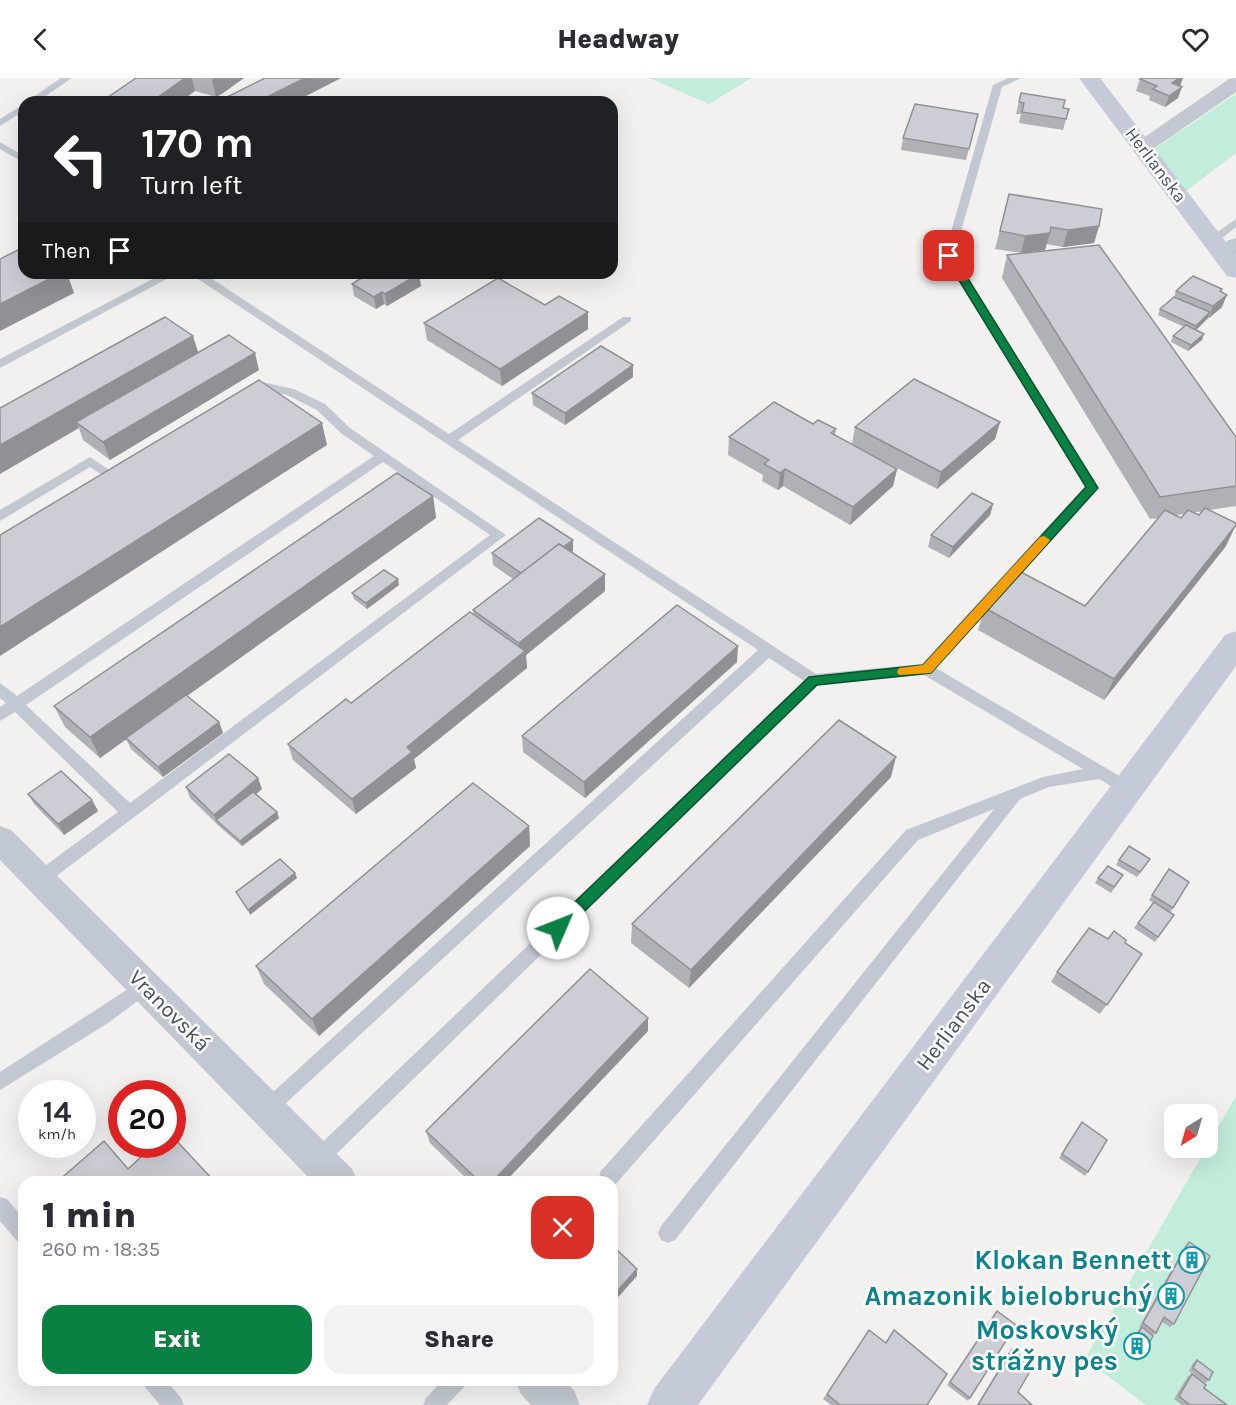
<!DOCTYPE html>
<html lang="en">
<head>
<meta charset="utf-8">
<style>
  :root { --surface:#fff; --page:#f2f2f3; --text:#2b2b33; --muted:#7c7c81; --accent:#0b8043 }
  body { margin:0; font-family:Karla,sans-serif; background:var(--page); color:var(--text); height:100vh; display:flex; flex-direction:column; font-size:22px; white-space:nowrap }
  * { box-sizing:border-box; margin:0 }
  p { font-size:20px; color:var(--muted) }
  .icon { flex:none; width:33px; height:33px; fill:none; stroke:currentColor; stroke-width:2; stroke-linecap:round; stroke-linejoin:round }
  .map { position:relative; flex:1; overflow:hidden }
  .sheet { position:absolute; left:18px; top:1098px; width:600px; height:210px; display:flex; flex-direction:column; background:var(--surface); border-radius:18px; box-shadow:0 6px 24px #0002 }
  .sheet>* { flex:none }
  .top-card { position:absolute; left:18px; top:18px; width:600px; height:183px; border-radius:18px; box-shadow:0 6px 24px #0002; background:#202124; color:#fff; overflow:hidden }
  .needle { width:39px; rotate:217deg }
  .controls { position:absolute; left:1164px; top:1026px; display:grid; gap:12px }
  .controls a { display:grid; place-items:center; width:54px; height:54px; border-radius:12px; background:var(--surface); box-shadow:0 6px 24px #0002; font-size:30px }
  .speed { position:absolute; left:18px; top:1002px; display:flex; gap:12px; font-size:30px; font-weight:700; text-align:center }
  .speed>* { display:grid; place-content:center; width:78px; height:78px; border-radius:50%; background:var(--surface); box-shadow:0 6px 24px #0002; line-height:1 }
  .speed small { font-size:15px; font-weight:400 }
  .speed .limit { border:9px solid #d22; background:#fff; color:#111 }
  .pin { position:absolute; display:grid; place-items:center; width:51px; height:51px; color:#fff; margin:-26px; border-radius:12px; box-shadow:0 3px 9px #0006 }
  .me { position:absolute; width:66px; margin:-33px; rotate:46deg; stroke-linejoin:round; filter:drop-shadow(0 0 4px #0008) }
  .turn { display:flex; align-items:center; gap:21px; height:126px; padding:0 24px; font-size:27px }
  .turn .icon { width:78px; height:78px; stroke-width:2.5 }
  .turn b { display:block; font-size:42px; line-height:51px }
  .then { display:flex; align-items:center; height:57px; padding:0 24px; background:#0003; gap:12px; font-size:22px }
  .round { display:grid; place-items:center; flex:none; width:63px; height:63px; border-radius:18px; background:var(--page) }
  .headline { display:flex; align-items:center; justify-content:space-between; height:102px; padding:0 24px }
  h1 { font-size:36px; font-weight:800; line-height:45px }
  .cta { display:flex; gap:12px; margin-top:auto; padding:12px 24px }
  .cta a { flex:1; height:69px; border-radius:18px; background:var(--accent); color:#fff; font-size:24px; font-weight:800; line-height:69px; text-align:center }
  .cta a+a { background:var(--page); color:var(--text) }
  header { display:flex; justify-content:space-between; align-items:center; height:78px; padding:0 24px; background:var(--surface); font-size:27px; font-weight:800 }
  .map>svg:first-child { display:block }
  .green { fill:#c2edda }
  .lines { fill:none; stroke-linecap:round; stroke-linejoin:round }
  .lane { fill:#c2c8d1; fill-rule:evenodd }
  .street { fill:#c2c8d1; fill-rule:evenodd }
  .secondary { fill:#c4cad8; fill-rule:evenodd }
  .wall { fill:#b0b1b7; fill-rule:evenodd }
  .shaded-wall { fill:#909095 }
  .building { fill:#cdced5; stroke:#909095; stroke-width:1.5 }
  .route { fill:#0b8043; stroke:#07532c; stroke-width:1.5 }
  .slow { fill:#f59e0b }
  .labels { text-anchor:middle; stroke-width:5; stroke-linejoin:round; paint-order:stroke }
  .far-street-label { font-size:18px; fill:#49505d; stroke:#fff }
  .street-label { font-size:22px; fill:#49505d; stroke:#fff }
  .near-culture-label { font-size:27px; font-weight:bold; fill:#0d838f; stroke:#fff; text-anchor:end }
</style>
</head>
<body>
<header><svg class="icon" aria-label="back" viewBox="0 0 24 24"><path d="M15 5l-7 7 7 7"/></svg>Headway<svg class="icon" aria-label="heart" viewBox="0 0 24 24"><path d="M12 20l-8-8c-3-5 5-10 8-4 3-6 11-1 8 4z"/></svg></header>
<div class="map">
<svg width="1236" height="1327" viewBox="0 0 1236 1327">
  <rect width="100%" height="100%" fill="#f2f1f0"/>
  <g class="green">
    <polygon points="649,0 751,0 709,26"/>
    <polygon points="1236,16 1236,75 1173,123 1139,81"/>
    <polygon points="1236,1018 1236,1327 1146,1327 1085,1281"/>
  </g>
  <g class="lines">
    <g class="lane">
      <polygon points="61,0 72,0 37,24 26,24"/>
      <path d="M1008 0H1021L1002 9 954 178 1098 409 936 590 1133 706 1136 710 1133 714C1122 718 1109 706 1099 701L1049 709 1020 721 675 1162 668 1165 661 1162 658 1155 661 1148 994 731 918 762 614 1108 612 1104H599L600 1094 906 752 1043 699 1083 691 924 597 818 607 324 1088 317 1091 310 1088 308 1082 310 1076 804 603 769 580 273 1037 267 1040 261 1037 258 1031 261 1025 758 572 189 195H203L449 356 623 239H631V243L458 362 816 596 922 586 1085 408 944 178 993 7Z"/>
      <polygon points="24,26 24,33 0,48 0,41"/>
      <polygon points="0,64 24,78 24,85 0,71"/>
      <polygon points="1236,141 1236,149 1217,164 1209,164 1209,160"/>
      <polygon points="164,195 178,195 0,290 0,281"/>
      <path d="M262 304 294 311 325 326 350 350 506 457 46 806 40 808 34 806 32 801 34 796 118 734 15 634 0 643V629L6 625 0 620V605L17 618 374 378 342 356 317 332 287 317 264 312 257 317H249V311ZM383 384 490 457 130 725 26 627Z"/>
      <polygon points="90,379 111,393 122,388 128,392 111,403 90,389 0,443 0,432"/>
      <polygon points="145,900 151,903 154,908 151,913 108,945 0,1012 0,994"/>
      <polygon points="0,1119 7,1121 24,1141 24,1166 17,1163 0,1143"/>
      <polygon points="142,1302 166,1302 181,1320 184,1327 160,1327 145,1309"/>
      <polygon points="443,1302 467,1302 464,1309 447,1327 423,1327 426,1320"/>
    </g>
    <g class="street">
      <polygon points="1236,0 1236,14 1150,73 1136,73 1133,69 1136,65 1229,1"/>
      <path d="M1236 160V176L1223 182 1215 180 1212 175C1218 167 1227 162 1236 160Z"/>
      <polygon points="0,748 11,752 352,1091 358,1104 313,1104 0,782"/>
      <polygon points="515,1302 563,1302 574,1312 580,1327 531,1327 521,1316"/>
    </g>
    <g class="secondary">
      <polygon points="1079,0 1100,0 1236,177 1236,200 1227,198"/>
      <polygon points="1236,553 1236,588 698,1327 647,1327 654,1311 1225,557"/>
    </g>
  </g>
  <g class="wall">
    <polygon points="136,0 244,0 223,15 216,19 195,13"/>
    <polygon points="341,0 294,24 230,24 229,18"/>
    <polygon points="1142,0 1183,0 1180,8 1178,20 1165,29 1149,22 1150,18 1136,13 1140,1"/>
    <polygon points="1021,15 1063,30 1069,31 1063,52 1019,45 1021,36 1016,36"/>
    <polygon points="975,47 966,82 901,72 903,60"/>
    <polygon points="1009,116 1099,148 1094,165 1063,169 1046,166 1045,172 1021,175 995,171"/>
    <path d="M1007 177 1236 359V428L1209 432 1226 468 1104 622 978 552 985 530 1085 528 1159 440 1150 441 1002 200ZM1203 433 1199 437 1193 434H1199ZM1185 436 1181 440 1175 437Z"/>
    <polygon points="419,196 421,208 387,228 384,226 376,231 354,218 352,206 358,202 358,200"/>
    <polygon points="1176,213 1221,214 1222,229 1209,240 1208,240 1196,252 1202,262 1188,273 1171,264 1173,258 1184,249 1158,237 1160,231 1174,219"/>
    <polygon points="545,227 588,234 588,251 502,308 427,262 424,245"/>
    <polygon points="198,274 259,292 110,382 83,362 79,350 0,330"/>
    <polygon points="633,287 633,299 565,347 533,327 532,315"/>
    <polygon points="1000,344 995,361 937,411 852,366 855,349"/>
    <polygon points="836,351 835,357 897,391 893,408 850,447 783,408 778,412 762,403 763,397 728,377 729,359"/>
    <polygon points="433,418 436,440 187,618 219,644 223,655 163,699 131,671 126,661 100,680 65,649 54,628"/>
    <polygon points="993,426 990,437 949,480 928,469 931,457"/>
    <polygon points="573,473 572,474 605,496 605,513 526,577 527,590 414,681 416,690 356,736 293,682 288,666 351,625 473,536 473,532 513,501 493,487 492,475"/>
    <polygon points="399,507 367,531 354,521 352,515"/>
    <polygon points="737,584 585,720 523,674 522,658"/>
    <polygon points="891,699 689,910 631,865 632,846"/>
    <polygon points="186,709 262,711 256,716 277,734 279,740 242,768 219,748 190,720"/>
    <polygon points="28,716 92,722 98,733 64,757 34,726"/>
    <polygon points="529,748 530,768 319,958 264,906 256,888"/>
    <polygon points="1119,782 1147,786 1137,799 1116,787"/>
    <polygon points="1169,791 1189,804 1170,835 1174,837 1155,864 1134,850 1153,825 1149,822"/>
    <polygon points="1098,800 1120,802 1111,815 1095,805"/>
    <polygon points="1108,861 1125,865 1142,876 1100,936 1051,904 1057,894"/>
    <polygon points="648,940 648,953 505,1104 470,1104 430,1065 426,1053"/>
    <polygon points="1079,1048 1088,1094 1085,1098 1059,1080"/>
    <polygon points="1189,1164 1174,1246 1170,1249 1162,1244 1156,1255 1153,1257 1141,1280 1137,1283 1126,1275 1138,1252 1141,1250 1139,1249 1185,1168"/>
    <polygon points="997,1233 970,1320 968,1323 947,1307"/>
    <polygon points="886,1265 927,1327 831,1327 823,1321 827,1316"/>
    <polygon points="1012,1271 1018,1314 1032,1327 977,1327 1009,1274"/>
    <polygon points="1197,1282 1209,1302 1205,1305 1189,1293 1193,1285"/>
    <polygon points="1192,1296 1204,1310 1227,1327 1182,1327 1174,1321 1188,1298"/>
  </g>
  <g class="shaded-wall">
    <polygon points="185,0 192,0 195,13 180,24 151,24"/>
    <polygon points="215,0 244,0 223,15 216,19 212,2"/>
    <polygon points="305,0 341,0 294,24 257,24"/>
    <polygon points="1178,0 1183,0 1180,8 1172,5"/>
    <polygon points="1182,9 1178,20 1165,29 1169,18"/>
    <polygon points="1099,148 1094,165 1063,169 1068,152"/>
    <polygon points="1050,155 1045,172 1021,175 1025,158"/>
    <polygon points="61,195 67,195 74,215 0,253 0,226"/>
    <polygon points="419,196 421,208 387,228 385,216"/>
    <polygon points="382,214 384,226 376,231 374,219"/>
    <polygon points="1227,217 1222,229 1209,240 1213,228"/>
    <polygon points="588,234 588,251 502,308 500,291"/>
    <polygon points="1210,234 1208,240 1194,254 1196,248"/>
    <polygon points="1204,256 1202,262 1188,273 1191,267"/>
    <polygon points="193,258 200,280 76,344 79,350 0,396 0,367"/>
    <polygon points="255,275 259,292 110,382 103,364"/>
    <polygon points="633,287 633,299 565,347 565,335"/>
    <polygon points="1000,344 995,361 937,411 941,394"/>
    <polygon points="322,345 327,367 0,578 0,549"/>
    <polygon points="785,391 783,408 778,412 780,395"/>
    <polygon points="897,391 893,408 850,447 853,429"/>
    <polygon points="433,418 436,440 100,680 90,659"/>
    <polygon points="993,426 990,437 949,480 953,469"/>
    <polygon points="1236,447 1226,468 1104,622 1114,601"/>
    <polygon points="573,462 573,473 526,510 525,498"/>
    <polygon points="605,496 605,513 526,577 527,590 414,681 416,690 356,736 352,721 407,669 520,578 519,565"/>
    <polygon points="398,501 399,507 367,531 366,525"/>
    <polygon points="738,568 737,584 585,720 584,704"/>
    <polygon points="219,644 223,655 163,699 158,689"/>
    <polygon points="896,679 891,699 689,910 691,892"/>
    <polygon points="258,700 262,711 221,746 216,742 214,737"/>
    <polygon points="92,722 98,733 64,757 58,746"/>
    <polygon points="277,734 279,740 242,768 240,763"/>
    <polygon points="529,748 530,768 319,958 312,941"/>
    <polygon points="295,795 297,800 250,837 248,832"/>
    <polygon points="648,940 648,953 505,1104 492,1104"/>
    <polygon points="637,1191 637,1198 612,1226 612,1219"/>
  </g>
  <g class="building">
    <polygon points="136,0 185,0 151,24 101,24"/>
    <polygon points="265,0 305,0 257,24 240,24 229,18"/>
    <polygon points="1142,0 1179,0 1172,5 1182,9 1169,18 1153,11 1157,8 1140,1"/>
    <polygon points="1021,15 1065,22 1063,30 1069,31 1066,41 1022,34 1024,25 1019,24"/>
    <polygon points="915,26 978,36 969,71 903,60"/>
    <polygon points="1009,116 1102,131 1099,148 1068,152 1051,149 1050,155 1025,158 1000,153"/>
    <polygon points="1099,167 1236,359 1236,408 1160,419 1007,177"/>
    <polygon points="24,169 24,195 61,195 0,226 0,181"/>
    <polygon points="366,195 417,195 419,196 385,216 382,214 374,219 352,206 360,201 358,200"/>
    <polygon points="1193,198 1222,211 1220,213 1227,217 1213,228 1176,213"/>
    <polygon points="498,200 545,227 559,218 588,234 500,291 424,245"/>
    <polygon points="1174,219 1210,234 1196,248 1160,231"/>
    <polygon points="165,239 193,258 0,367 0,330"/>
    <polygon points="1186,247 1204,256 1191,267 1173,258"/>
    <polygon points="229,257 255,275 103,364 76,344"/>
    <polygon points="601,268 633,287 565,335 532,315"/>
    <polygon points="914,301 1000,344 941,394 855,349"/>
    <polygon points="259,302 322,345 0,549 0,457"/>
    <polygon points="774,324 813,346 818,342 836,351 831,355 897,391 853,429 785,391 780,395 764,386 769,382 729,359"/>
    <polygon points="397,395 433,418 90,659 54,628"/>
    <polygon points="972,415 993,426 953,469 931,457"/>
    <polygon points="1205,430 1236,445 1236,447 1114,601 985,530 1019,493 1085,528 1165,432 1181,440 1188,432 1199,437"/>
    <polygon points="539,440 573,462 563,469 559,466 521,495 492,475"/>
    <polygon points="559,466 605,496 519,565 473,532"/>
    <polygon points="384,492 398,501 366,525 352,515"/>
    <polygon points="677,527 738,568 584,704 522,658"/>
    <polygon points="470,534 525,573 407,669 412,674 352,721 288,666 346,621 351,625"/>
    <polygon points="186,617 219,644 158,689 126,660"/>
    <polygon points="839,642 896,679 691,892 632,846"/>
    <polygon points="229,676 258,700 214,737 186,709"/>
    <polygon points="61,693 92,722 58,746 28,716"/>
    <polygon points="473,705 529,748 312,941 256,888"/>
    <polygon points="253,714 277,734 240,763 216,742"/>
    <polygon points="1129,768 1150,781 1140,794 1119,782"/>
    <polygon points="280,781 295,795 248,832 236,814"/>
    <polygon points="1108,788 1123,797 1114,809 1098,800"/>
    <polygon points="1169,791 1189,804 1173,830 1152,817"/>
    <polygon points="1154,824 1174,837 1158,859 1138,845"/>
    <polygon points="1089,850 1108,861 1114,853 1126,862 1125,865 1142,876 1107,927 1057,894"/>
    <polygon points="590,891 648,940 492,1104 480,1104 426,1053"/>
    <polygon points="1082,1044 1107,1062 1088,1094 1062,1076"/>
    <polygon points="172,1058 215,1104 57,1104 104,1063 128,1091 155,1066 172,1066"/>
    <polygon points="1189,1164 1210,1178 1174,1246 1164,1239 1156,1255 1143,1245"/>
    <polygon points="612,1167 637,1191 612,1219"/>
    <polygon points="997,1233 1016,1247 970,1320 950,1304"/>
    <polygon points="1142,1249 1153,1258 1141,1280 1129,1272"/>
    <polygon points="869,1252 886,1265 894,1252 947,1296 927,1327 840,1327 827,1316"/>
    <polygon points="1012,1271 1033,1288 1018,1314 1032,1327 978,1327"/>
    <polygon points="1197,1282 1213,1294 1209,1302 1193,1290"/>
    <polygon points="1192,1296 1206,1307 1204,1310 1227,1327 1190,1327 1179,1318"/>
  </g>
  <polygon class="route" points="949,175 954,178 1098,410 931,595 817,607 563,854 558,856 553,854 550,850 553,845 809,599 923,587 1086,409 944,178"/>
  <polygon class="slow" points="1044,458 1050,462 1048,465 931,595 899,597 897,594 899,590 923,587 1040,459"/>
  <defs>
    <symbol id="building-ring" viewBox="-11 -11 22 22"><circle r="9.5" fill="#fff" stroke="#0f9aa8" stroke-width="1.5"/><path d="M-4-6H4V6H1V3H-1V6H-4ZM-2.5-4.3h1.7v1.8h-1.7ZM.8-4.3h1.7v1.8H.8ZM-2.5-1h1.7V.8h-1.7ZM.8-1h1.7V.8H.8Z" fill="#0f9aa8"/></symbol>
  </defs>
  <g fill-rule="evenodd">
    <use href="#building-ring" x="1177" y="1167" width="30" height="30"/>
    <use href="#building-ring" x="1156" y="1203" width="30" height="30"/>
    <use href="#building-ring" x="1122" y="1253" width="30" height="30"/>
  </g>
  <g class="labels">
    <g class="far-street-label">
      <text transform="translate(1156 87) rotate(53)" y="6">Herlianska</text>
    </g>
    <g class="street-label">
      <text transform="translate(170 932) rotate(45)" y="8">Vranovská</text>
      <text transform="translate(953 946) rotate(-53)" y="8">Herlianska</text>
    </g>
    <g class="near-culture-label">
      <text x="1172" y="1191">Klokan Bennett</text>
      <text x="1152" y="1227">Amazonik bielobruchý</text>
      <text x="1118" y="1261">Moskovský<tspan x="1118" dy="31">strážny pes</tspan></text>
    </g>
  </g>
</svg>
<div class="controls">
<a><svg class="needle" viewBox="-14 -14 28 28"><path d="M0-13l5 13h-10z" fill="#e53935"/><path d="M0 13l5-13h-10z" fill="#7c7c81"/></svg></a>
</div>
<div class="speed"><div>14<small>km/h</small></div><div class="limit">20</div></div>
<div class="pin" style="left:949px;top:178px;background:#d93025"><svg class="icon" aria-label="arrive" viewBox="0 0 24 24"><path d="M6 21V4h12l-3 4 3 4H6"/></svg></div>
<svg class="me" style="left:558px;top:850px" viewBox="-20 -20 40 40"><circle r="19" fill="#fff"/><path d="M0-13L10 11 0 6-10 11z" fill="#0b8043"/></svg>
<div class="top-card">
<div class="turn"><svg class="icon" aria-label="left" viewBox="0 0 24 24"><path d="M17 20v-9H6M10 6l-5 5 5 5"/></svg><div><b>170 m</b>Turn left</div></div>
<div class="then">Then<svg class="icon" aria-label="arrive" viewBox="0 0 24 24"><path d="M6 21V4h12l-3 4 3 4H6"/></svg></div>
</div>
<section class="sheet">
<div class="headline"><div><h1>1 min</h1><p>260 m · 18:35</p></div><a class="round" style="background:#d93025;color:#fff"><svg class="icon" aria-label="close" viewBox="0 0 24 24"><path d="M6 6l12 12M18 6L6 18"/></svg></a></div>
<div class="cta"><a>Exit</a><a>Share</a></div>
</section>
</div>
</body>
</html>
